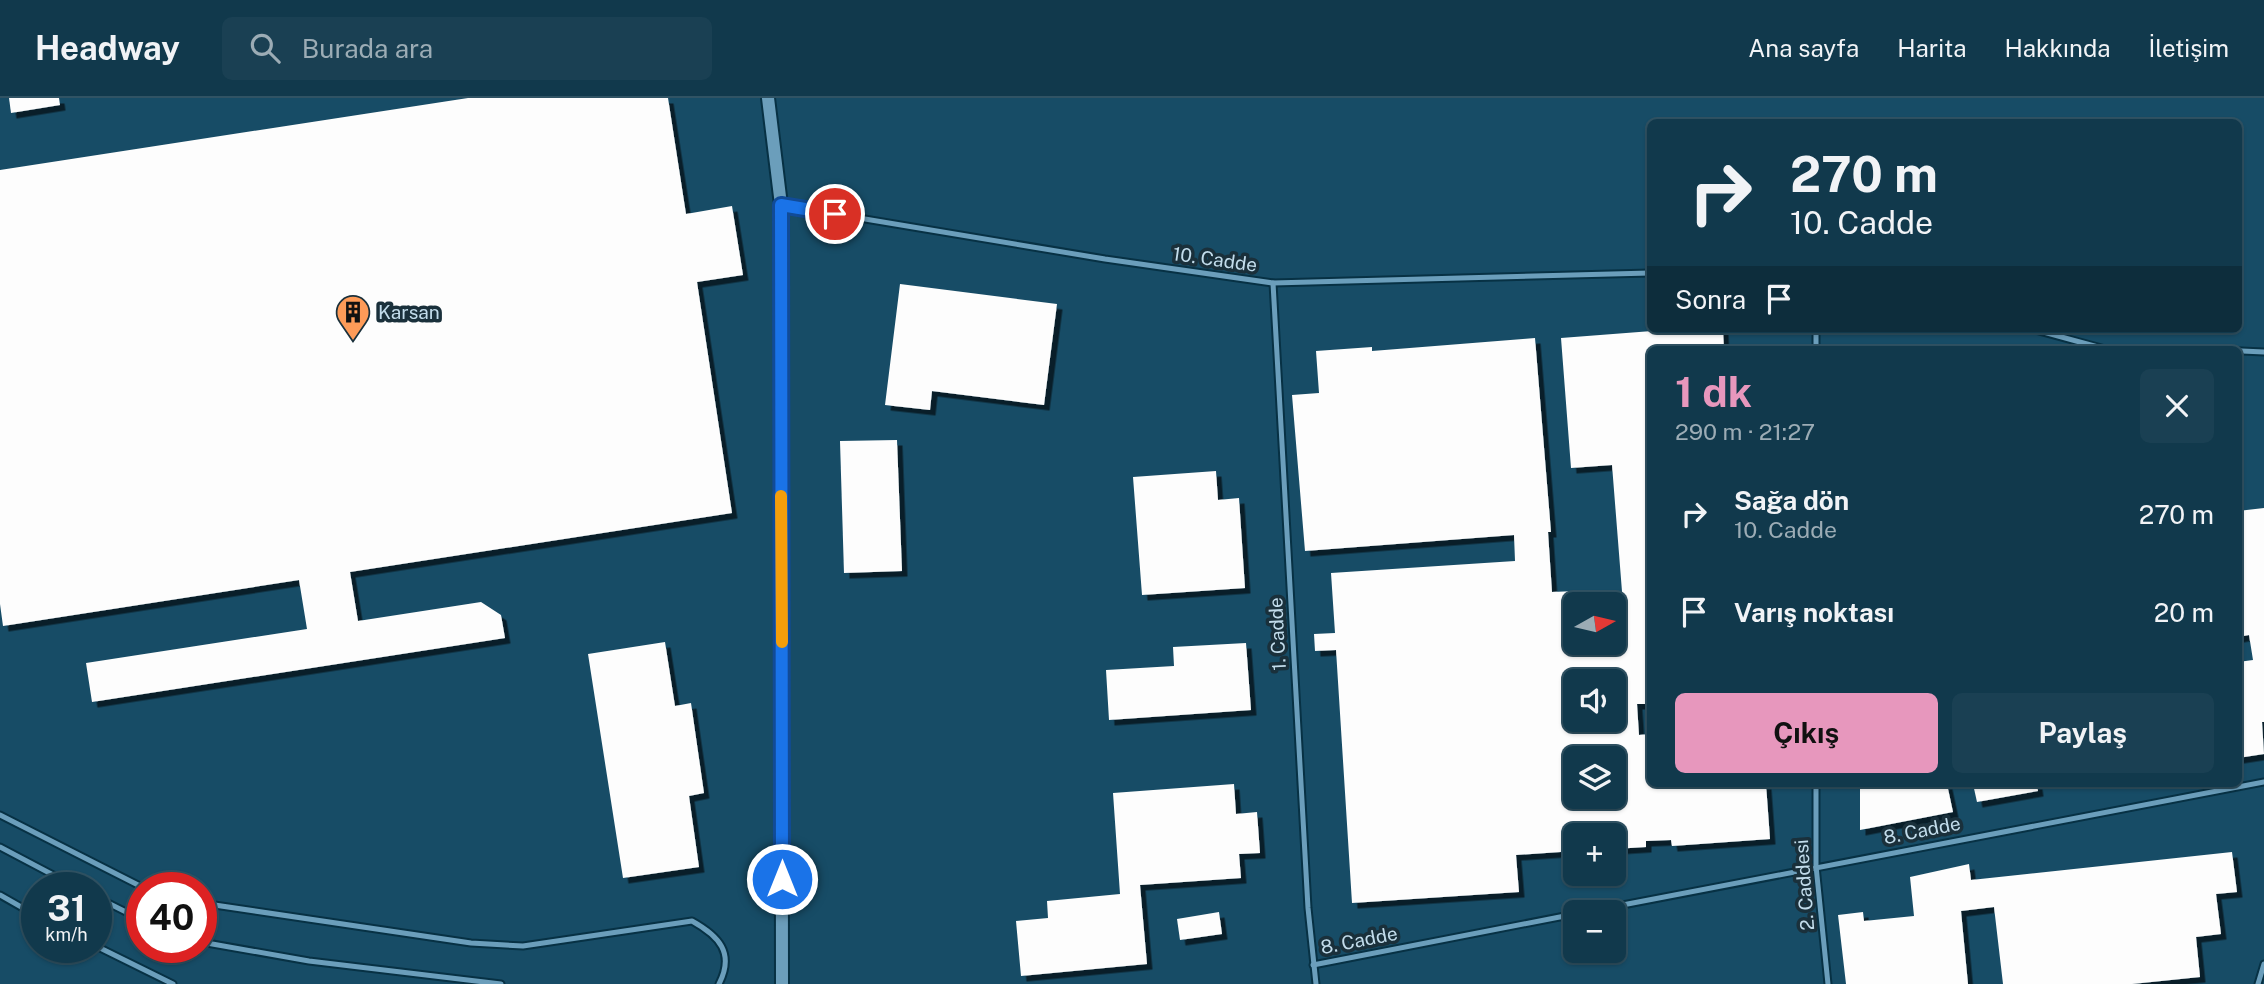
<!DOCTYPE html>
<html lang="tr">
<head>
<meta charset="utf-8">
<style>
  :root { --surface:#11394c; --page:#1a4053; --text:#f1f3f6; --muted:#9cacb5; --line:#305364; --accent:#e797bd }
  body { margin:0; font-family:"Public Sans",sans-serif; background:var(--page); color:var(--text); height:100vh; display:flex; flex-direction:column; font-size:26px; white-space:nowrap }
  * { box-sizing:border-box; margin:0 }
  p { font-size:23px; color:var(--muted) }
  .icon { flex:none; width:38px; height:38px; fill:none; stroke:currentColor; stroke-width:2; stroke-linecap:round; stroke-linejoin:round }
  .map { position:relative; flex:1; overflow:hidden }
  .panel { position:absolute; left:1647px; top:248px; width:595px; height:441px; display:flex; flex-direction:column; background:var(--surface); border-radius:10px; box-shadow:0 2px 5px #0004,0 0 0 2px var(--line) }
  .panel>* { flex:none }
  .banner { position:absolute; left:1647px; top:21px; width:595px; height:214px; border-radius:10px; box-shadow:0 2px 5px #0004,0 0 0 2px var(--line); background:#11394c; color:var(--text); overflow:hidden }
  .needle { width:46px; rotate:82deg }
  .tools { position:absolute; left:1563px; top:494px; display:grid; gap:14px }
  .tools a { display:grid; place-items:center; width:63px; height:63px; border-radius:10px; background:var(--surface); box-shadow:0 2px 5px #0004,0 0 0 2px var(--line); font-size:35px }
  .speed { position:absolute; left:21px; top:774px; display:flex; gap:14px; font-size:35px; font-weight:700; text-align:center }
  .speed>* { display:grid; place-content:center; width:91px; height:91px; border-radius:50%; background:var(--surface); box-shadow:0 2px 5px #0004,0 0 0 2px var(--line); line-height:1 }
  .speed small { font-size:18px; font-weight:400 }
  .speed .limit { border:10px solid #d22; background:#fff; color:#111 }
  .pin { position:absolute; display:grid; place-items:center; width:60px; height:60px; color:#fff; margin:-30px; border:4px solid #fff; border-radius:50%; box-shadow:0 2px 7px #0007 }
  .me { position:absolute; width:77px; margin:-38px; rotate:0deg; stroke-linejoin:round; filter:drop-shadow(0 0 5px #0008) }
  .turn { display:flex; align-items:center; gap:24px; height:147px; padding:0 28px; font-size:32px }
  .turn .icon { width:91px; height:91px; stroke-width:2.5 }
  .turn b { display:block; font-size:49px; line-height:60px }
  .then { display:flex; align-items:center; height:66px; padding:0 28px; background:#0003; gap:14px; font-size:26px }
  .round { display:grid; place-items:center; flex:none; width:74px; height:74px; border-radius:10px; background:var(--page) }
  .headline { display:flex; align-items:center; justify-content:space-between; height:119px; padding:0 28px }
  h1 { font-size:42px; font-weight:700; line-height:52px; color:var(--accent) }
  .primary-button { display:flex; gap:14px; margin-top:auto; padding:14px 28px }
  .primary-button a { flex:1; height:80px; border-radius:10px; background:var(--accent); color:#111; font-size:28px; font-weight:700; line-height:80px; text-align:center }
  .primary-button a+a { background:var(--page); color:var(--text) }
  ul { padding:0; list-style:none }
  li { display:flex; align-items:center; gap:21px; height:98px; padding:0 28px }
  li div { flex:1 }
  li b { display:block; font-size:26px }
  li em { font-style:normal }
  header { display:flex; align-items:center; gap:42px; box-sizing:border-box; height:98px; padding:0 35px; background:var(--surface); border-bottom:2px solid var(--line) }
  header strong { font-size:33px }
  nav { display:flex; gap:38px; margin-inline-start:auto; font-size:24px }
  .search { width:490px; height:63px; background:var(--page); display:flex; align-items:center; gap:18px; box-sizing:border-box; padding:0 24px; border-radius:10px; color:var(--muted); font-size:26px }
  .map>svg:first-child { display:block }
  .building { fill:#fdfdfd; fill-rule:evenodd; filter:url(#shadow) }
  .lines { fill:none; stroke-linecap:round; stroke-linejoin:round }
  .service-casing { stroke:#073144; stroke-width:9 }
  .tertiary-casing { stroke:#073144; stroke-width:16 }
  .service { stroke:#6b9ebb; stroke-width:5 }
  .tertiary { stroke:#6b9ebb; stroke-width:12 }
  .route-casing { stroke:#114b97; stroke-width:18 }
  .route { stroke:#1a73e8; stroke-width:12 }
  .slow { stroke:#f59e0b; stroke-width:12 }
  .labels { text-anchor:middle; stroke-width:7; stroke-linejoin:round; paint-order:stroke }
  .street-label { font-size:19px; fill:#c2dceb; stroke:#1a303b }
  .poi-label { font-size:19px; fill:#c2dceb; stroke:#1a303b; text-anchor:start }
</style>
</head>
<body>
<header>
<strong>Headway</strong>
<div class="search"><svg class="icon" aria-label="search" viewBox="0 0 24 24"><circle cx="10" cy="10" r="6"/><path d="M15 15l6 6"/></svg>Burada ara</div>
<nav><a>Ana sayfa</a><a>Harita</a><a>Hakkında</a><a>İletişim</a></nav>
</header>
<div class="map">
<svg width="2264" height="886" viewBox="0 0 2264 886">
  <defs>
    <filter id="shadow"><feDropShadow dx="5.5" dy="5.5" stdDeviation="0" flood-color="#0009"/></filter>
  </defs>
  <rect width="100%" height="100%" fill="#174c66"/>
  <g class="building">
    <polygon points="9,0 59,0 60,7 11,15"/>
    <polygon points="468,0 668,0 686,116 732,108 743,177 697,184 732,415 350,474 358,523 481,504 501,517 505,540 92,604 86,565 307,531 299,482 3,528 0,506 0,72"/>
    <polygon points="900,186 1057,206 1044,307 932,293 930,312 885,307"/>
    <path d="M1678 231H1723L1724 252H1650V606H1637L1639 637 1650 636V686H1766L1770 741 1672 748 1671 742 1646 743V749L1614 751V737H1575V753L1516 757 1519 794 1352 805 1336 552 1315 553 1314 536 1335 535 1331 475 1515 463 1514 437 1305 453 1292 297 1319 295 1316 253 1372 249V253L1535 240 1551 434H1548L1552 494 1576 493 1575 544H1614V506H1623L1612 367 1571 370 1561 240ZM1575 583H1614V621H1575ZM1575 660H1614V698H1575Z"/>
    <polygon points="897,342 902,473 844,475 840,343"/>
    <polygon points="1216,373 1218,402 1239,400 1245,490 1142,497 1133,379"/>
    <polygon points="2264,410 2264,624 2262,624 2264,656 2238,660 2238,564 2253,562 2249,537 2238,539 2238,413"/>
    <polygon points="665,544 675,608 691,605 704,695 689,698 699,769 623,780 588,556"/>
    <polygon points="1246,545 1251,612 1109,622 1106,572 1174,568 1173,549"/>
    <polygon points="1234,686 1236,716 1257,714 1260,755 1239,756 1241,780 1140,787 1147,866 1021,878 1016,823 1048,820 1047,803 1120,796 1113,695"/>
    <polygon points="1860,686 1947,686 1953,714 1860,732"/>
    <polygon points="1973,686 2037,686 2038,693 1977,704"/>
    <polygon points="2232,754 2237,794 2216,796 2221,836 2196,839 2200,879 2132,886 2003,886 1994,809 1961,813 1968,886 1846,886 1838,817 1863,814 1864,823 1914,818 1910,779 1969,766 1971,782"/>
    <polygon points="1219,814 1222,836 1180,842 1177,821"/>
  </g>
  <g class="lines">
    <defs>
      <g id="service">
        <polyline points="781,107 1105,161 1273,185 1650,175"/>
        <polyline points="1273,185 1308,810 1316,886"/>
        <polyline points="1816,231 1816,252"/>
        <polyline points="2032,231 2109,252"/>
        <polyline points="2220,252 2264,254"/>
        <polyline points="1816,686 1816,768 1828,886"/>
        <polyline points="0,717 142,789"/>
        <polyline points="0,749 76,789"/>
        <polyline points="0,797 37,818"/>
        <polyline points="96,799 142,822"/>
        <path d="M201 805 471 845 523 848 692 823C719 838 735 855 719 886"/>
        <polyline points="1586,814 2264,684"/>
        <polyline points="201,844 309,863 501,886"/>
        <polyline points="96,848 173,886"/>
        <polyline points="1313,867 1575,816"/>
        <polyline points="2258,886 2264,866"/>
      </g>
      <polyline id="tertiary" points="768,0 781,107 782,886"/>
    </defs>
    <use href="#service" class="service-casing"/>
    <use href="#tertiary" class="tertiary-casing"/>
    <use href="#service" class="service"/>
    <use href="#tertiary" class="tertiary"/>
  </g>
  <g class="lines">
    <defs>
      <polyline id="route" points="782,781 781,107 835,116"/>
    </defs>
    <use href="#route" class="route-casing"/>
    <use href="#route" class="route"/>
    <polyline class="slow" points="781,398 782,544"/>
  </g>
  <defs>
    <symbol id="building-pin" viewBox="-11 -11 22 30"><path d="M0 17L-7.5 6A9.5 9.5 0 1 1 7.5 6Z" fill="#fe9b58" stroke="#1a303b"/><path d="M-4-6H4V6H1V3H-1V6H-4ZM-2.5-4.3h1.7v1.8h-1.7ZM.8-4.3h1.7v1.8H.8ZM-2.5-1h1.7V.8h-1.7ZM.8-1h1.7V.8H.8Z" fill="#111"/></symbol>
  </defs>
  <g fill-rule="evenodd">
    <use href="#building-pin" x="334" y="195" width="38" height="52"/>
  </g>
  <g class="labels">
    <g class="street-label">
      <text transform="translate(1215 161) rotate(8)" y="7">10. Cadde</text>
      <text transform="translate(1277 536) rotate(-93)" y="7">1. Cadde</text>
      <text transform="translate(1922 732) rotate(-11)" y="7">8. Cadde</text>
      <text transform="translate(1804 787) rotate(-94)" y="7">2. Caddesi</text>
      <text transform="translate(1359 842) rotate(-11)" y="7">8. Cadde</text>
    </g>
    <g class="poi-label">
      <text x="378" y="221">Karsan</text>
    </g>
  </g>
</svg>
<div class="tools">
<a><svg class="needle" viewBox="-14 -14 28 28"><path d="M0-13l5 13h-10z" fill="#e53935"/><path d="M0 13l5-13h-10z" fill="#9cacb5"/></svg></a>
<a><svg class="icon" aria-label="sound" viewBox="0 0 24 24"><path d="M4 9h4l5-4v14l-5-4H4zM17 9q2 3 0 6"/></svg></a>
<a><svg class="icon" aria-label="layers" viewBox="0 0 24 24"><path d="M12 4l9 5-9 5-9-5zM3 14l9 5 9-5"/></svg></a>
<a>+</a>
<a>−</a>
</div>
<div class="speed"><div>31<small>km/h</small></div><div class="limit">40</div></div>
<div class="pin" style="left:835px;top:116px;background:#d93025"><svg class="icon" aria-label="arrive" viewBox="0 0 24 24"><path d="M6 21V4h12l-3 4 3 4H6"/></svg></div>
<svg class="me" style="left:782px;top:781px" viewBox="-20 -20 40 40"><circle r="17" fill="#1a73e8" stroke="#fff" stroke-width="3"/><path d="M0-11L8 9 0 5-8 9z" fill="#fff"/></svg>
<div class="banner">
<div class="turn"><svg class="icon" aria-label="right" viewBox="0 0 24 24"><path d="M7 20v-9h11M14 6l5 5-5 5"/></svg><div><b>270 m</b>10. Cadde</div></div>
<div class="then">Sonra<svg class="icon" aria-label="arrive" viewBox="0 0 24 24"><path d="M6 21V4h12l-3 4 3 4H6"/></svg></div>
</div>
<section class="panel">
<div class="headline"><div><h1>1 dk</h1><p>290 m · 21:27</p></div><a class="round"><svg class="icon" aria-label="close" viewBox="0 0 24 24"><path d="M6 6l12 12M18 6L6 18"/></svg></a></div>
<ul>
<li><svg class="icon" aria-label="right" viewBox="0 0 24 24"><path d="M7 20v-9h11M14 6l5 5-5 5"/></svg><div><b>Sağa dön</b><p>10. Cadde</p></div><em>270 m</em></li>
<li><svg class="icon" aria-label="arrive" viewBox="0 0 24 24"><path d="M6 21V4h12l-3 4 3 4H6"/></svg><div><b>Varış noktası</b></div><em>20 m</em></li>
</ul>
<div class="primary-button"><a>Çıkış</a><a>Paylaş</a></div>
</section>
</div>
</body>
</html>
